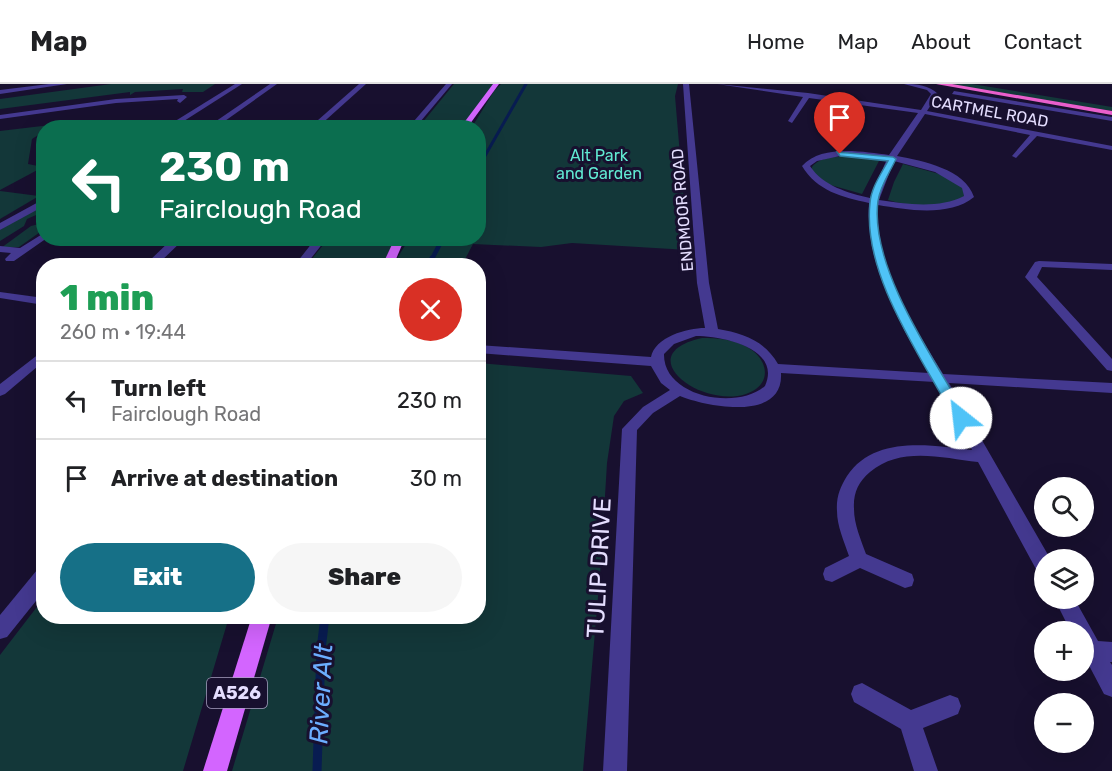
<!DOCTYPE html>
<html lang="en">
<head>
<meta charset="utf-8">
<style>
  :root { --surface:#fff; --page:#f6f6f6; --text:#202124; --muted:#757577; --line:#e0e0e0; --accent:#167087 }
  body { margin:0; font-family:Rubik,sans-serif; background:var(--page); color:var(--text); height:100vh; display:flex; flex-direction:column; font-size:22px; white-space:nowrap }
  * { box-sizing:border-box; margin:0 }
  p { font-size:20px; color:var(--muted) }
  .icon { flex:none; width:33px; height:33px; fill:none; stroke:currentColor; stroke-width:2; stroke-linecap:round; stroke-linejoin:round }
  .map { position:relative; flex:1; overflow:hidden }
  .details { position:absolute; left:36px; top:174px; width:450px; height:366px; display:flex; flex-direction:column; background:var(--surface); border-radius:24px; box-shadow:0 6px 24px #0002 }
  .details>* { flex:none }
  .top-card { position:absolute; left:36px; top:36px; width:450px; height:126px; border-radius:24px; box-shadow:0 6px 24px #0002; background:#0b6e4f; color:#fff; overflow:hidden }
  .tools { position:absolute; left:1034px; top:393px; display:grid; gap:12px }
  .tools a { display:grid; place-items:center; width:60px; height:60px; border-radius:50%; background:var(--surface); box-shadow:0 6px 24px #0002; font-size:30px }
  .pin { position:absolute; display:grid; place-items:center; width:51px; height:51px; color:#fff; margin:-62px -26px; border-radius:50% 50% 50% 0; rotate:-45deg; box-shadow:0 0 6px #0007 }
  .pin .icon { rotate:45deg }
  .me { position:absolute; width:66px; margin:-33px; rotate:331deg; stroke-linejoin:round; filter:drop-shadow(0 0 4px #0008) }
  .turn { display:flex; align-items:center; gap:21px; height:126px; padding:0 24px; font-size:27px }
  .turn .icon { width:78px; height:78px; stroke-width:2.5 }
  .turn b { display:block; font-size:42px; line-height:51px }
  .round { display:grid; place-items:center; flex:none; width:63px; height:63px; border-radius:32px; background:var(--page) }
  .summary { display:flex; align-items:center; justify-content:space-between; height:102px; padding:0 24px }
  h1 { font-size:36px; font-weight:800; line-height:45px; color:#1e9e55 }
  .cta { display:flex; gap:12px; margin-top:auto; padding:12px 24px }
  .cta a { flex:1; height:69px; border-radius:36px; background:var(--accent); color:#fff; font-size:24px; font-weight:800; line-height:69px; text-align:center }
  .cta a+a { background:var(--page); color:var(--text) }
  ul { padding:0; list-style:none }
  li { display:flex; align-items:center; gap:18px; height:78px; padding:0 24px; border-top:2px solid var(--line) }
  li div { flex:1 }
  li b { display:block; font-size:22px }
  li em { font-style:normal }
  header { display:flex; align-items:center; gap:36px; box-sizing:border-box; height:84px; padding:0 30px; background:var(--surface); border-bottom:2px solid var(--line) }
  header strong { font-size:28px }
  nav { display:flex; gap:33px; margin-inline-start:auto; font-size:21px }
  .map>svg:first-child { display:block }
  .green { fill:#133739 }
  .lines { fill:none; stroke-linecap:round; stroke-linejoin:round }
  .stream-far3 { stroke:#081c51; stroke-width:3 }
  .stream-far2 { stroke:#081c51; stroke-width:4.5 }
  .stream-far1 { stroke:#081c51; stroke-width:5 }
  .stream { stroke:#081c51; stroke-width:9 }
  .minor { fill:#443990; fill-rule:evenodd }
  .primary { fill:#d365ff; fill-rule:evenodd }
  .trunk { fill:#e95fcc; fill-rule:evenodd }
  .route { fill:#4fc3f7; stroke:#337fa1; stroke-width:1.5 }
  .labels { text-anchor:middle; stroke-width:6; stroke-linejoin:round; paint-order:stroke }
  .far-street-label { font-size:16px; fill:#e5deff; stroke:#18102f }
  .far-park-label { font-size:16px; fill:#61e9d2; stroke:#18102f }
  .shield { fill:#18102f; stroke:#a8a0c1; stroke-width:1.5 }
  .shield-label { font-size:18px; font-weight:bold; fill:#e5deff }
  .near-street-label { font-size:24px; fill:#e5deff; stroke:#18102f }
  .near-water-label { font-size:26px; font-style:italic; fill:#6caeff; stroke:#18102f }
</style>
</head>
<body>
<header>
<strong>Map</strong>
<nav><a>Home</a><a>Map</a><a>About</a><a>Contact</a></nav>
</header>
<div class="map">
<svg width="1112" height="687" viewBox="0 0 1112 687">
  <rect width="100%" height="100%" fill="#18102f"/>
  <g class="green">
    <polygon points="111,0 215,0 203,8 182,8 183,5 135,8 130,11 130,8 0,25 0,15"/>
    <polygon points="454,0 496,0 463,43 418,44"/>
    <polygon points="501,0 678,0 675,12 688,166 572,159 541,163 473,160 462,181 393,181 409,155 478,154 478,44 472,43 494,7"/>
    <polygon points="947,0 972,0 1112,23 1112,27"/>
    <polygon points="59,40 53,43 44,44 43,48 32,55 28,80 43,83 0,106 0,47"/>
    <path d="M851 72 880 75 862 110 827 100 812 87V83C820 72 838 73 851 72Z"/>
    <path d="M903 80 943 91 963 104 964 112C948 126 907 122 888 116L894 98Z"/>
    <polygon points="0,107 39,112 0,135"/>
    <polygon points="37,123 43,123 43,128 27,135 24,142 0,157 0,146"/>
    <polygon points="43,139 43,146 19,163 1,164 31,142"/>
    <polygon points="328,155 400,155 388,181 306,182"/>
    <path d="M702 254C717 254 733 255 747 263 769 275 773 301 746 310 700 325 629 270 702 254Z"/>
    <polygon points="479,279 631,292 643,309 624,317 614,332 607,379 601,478 583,687 232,687 278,533 478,532"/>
    <polygon points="43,515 44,532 229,533 183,687 0,687 0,571"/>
  </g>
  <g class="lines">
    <polyline class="stream-far3" points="482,77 526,0"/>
    <g class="stream-far2">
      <polyline points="478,83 483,75"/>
      <polyline points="432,175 443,154"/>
    </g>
    <polyline class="stream-far1" points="428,182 432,174"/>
    <polyline class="stream" points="317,687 321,566 325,532"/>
    <g class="minor">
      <polygon points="49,0 67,0 0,10 0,6"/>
      <polygon points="235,0 242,0 173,44 164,44"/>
      <polygon points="270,0 277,0 215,44 206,44"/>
      <polygon points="359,0 366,0 317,44 309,44"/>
      <polygon points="446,0 452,0 415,44 408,44"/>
      <path d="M683 0H689L709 199 718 245C743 249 765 257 778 280L929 289C899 236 865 182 869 119 842 113 817 107 802 82 822 60 863 68 889 71L918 29 809 14 792 39 788 37 803 13 717 0 808 9 921 26 931 10 927 6 904 0C917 0 929 1 938 10L927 27 1112 62V66L1037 52 1016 74 1012 72 1030 51 925 30 897 72C923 77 965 85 974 113 950 133 907 126 878 121 875 184 912 238 943 290L1112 299V309L949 299 1051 476H1044V489L1037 487 978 378C942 374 901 362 870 388 858 398 853 410 854 425 854 440 861 456 866 470L912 490 914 496 912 502 905 504 860 484 832 498 825 496 823 490 825 484 849 472C844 457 837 442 837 427 836 414 840 403 847 392 874 351 931 361 972 366L935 298 781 289C784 338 707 323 680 312L653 329 637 346 627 687H603L622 345 643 323 670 306 661 299 651 282 478 269V261L651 273C655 253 687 244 705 244L697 199ZM840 72 887 75 870 114C848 109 823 102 810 82L817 77ZM894 77 935 88 962 104 964 112C939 125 906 120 879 116ZM696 252C722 252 782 264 765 302 737 327 663 313 664 270L674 260Z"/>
      <polygon points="954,7 1112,33 1112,37 952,10"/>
      <polygon points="184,11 187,13 180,19 177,17 178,15 116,19 0,35 0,31 116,15"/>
      <polygon points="44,115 44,122 0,146 0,139"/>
      <polygon points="44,149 44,154 47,154 14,177 6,177 5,175 11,169 0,168 0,162 20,164"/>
      <polygon points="173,154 185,154 156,182 144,182"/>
      <polygon points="316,154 327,154 305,182 294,182"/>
      <polygon points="1039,177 1112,180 1112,186 1042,183 1037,193 1112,275 1112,287 1107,286 1025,193 1035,178"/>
      <polygon points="0,208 44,214 44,221 0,214"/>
      <polygon points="44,266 44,277 5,310 0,312 0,300"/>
      <polygon points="44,484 44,507 7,553 0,555 0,531 37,486"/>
      <polygon points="1054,514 1074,514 1098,557 1112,558 1112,578 1110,578 1112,581 1112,613 1104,610 1083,570 1083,548 1071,548"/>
      <polygon points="862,599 911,626 950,611 958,614 961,622 958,630 923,644 938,687 914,687 901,645 854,618 851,610 854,602"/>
    </g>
    <g class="primary">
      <polygon points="493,0 499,0 467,44 460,44"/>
      <polygon points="395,154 405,154 393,182 382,182"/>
      <polygon points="252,532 272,532 227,687 203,687"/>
    </g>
    <polygon class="trunk" points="936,0 952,0 1112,27 1112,31"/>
  </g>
  <path class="route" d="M837 68 893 73 896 75C890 88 880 102 878 117 869 183 935 277 968 334L966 337 961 338 954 334C921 272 862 191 870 119 871 104 881 90 888 77L840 72Z"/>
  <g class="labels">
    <g class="far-street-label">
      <text transform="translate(990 27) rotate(10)" y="6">CARTMEL ROAD</text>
      <text transform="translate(682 126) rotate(-95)" y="6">ENDMOOR ROAD</text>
    </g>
    <g class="far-park-label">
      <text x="599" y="77">Alt Park<tspan x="599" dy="18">and Garden</tspan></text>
    </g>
    <rect class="shield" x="207" y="594" width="60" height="30" rx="4.5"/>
    <g class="shield-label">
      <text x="237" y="615">A526</text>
    </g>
    <g class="near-street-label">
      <text transform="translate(599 484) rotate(-87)" y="8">TULIP DRIVE</text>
    </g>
    <g class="near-water-label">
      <text transform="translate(321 610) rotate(-87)" y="9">River Alt</text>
    </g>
  </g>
</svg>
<div class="tools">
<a><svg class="icon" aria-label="search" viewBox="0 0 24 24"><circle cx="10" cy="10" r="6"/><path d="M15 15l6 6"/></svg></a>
<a><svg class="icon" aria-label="layers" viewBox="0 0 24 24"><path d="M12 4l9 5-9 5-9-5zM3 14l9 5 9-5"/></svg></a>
<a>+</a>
<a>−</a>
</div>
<div class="pin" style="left:840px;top:70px;background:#d93025"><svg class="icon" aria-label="arrive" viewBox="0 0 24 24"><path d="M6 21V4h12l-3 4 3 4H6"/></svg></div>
<svg class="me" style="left:961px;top:334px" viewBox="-20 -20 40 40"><circle r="19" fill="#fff"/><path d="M0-13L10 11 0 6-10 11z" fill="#4fc3f7"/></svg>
<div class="top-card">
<div class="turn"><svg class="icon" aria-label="left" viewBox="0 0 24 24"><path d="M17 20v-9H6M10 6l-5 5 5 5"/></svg><div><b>230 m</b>Fairclough Road</div></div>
</div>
<section class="details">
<div class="summary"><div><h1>1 min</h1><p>260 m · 19:44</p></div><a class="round" style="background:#d93025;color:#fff"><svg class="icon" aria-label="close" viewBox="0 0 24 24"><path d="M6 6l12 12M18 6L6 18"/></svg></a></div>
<ul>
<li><svg class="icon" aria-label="left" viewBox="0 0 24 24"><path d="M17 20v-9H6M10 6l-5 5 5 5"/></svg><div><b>Turn left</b><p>Fairclough Road</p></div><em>230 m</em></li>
<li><svg class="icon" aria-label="arrive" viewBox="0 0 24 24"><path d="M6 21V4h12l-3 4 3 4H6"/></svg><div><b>Arrive at destination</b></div><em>30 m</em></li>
</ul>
<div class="cta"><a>Exit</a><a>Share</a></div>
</section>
</div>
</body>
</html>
